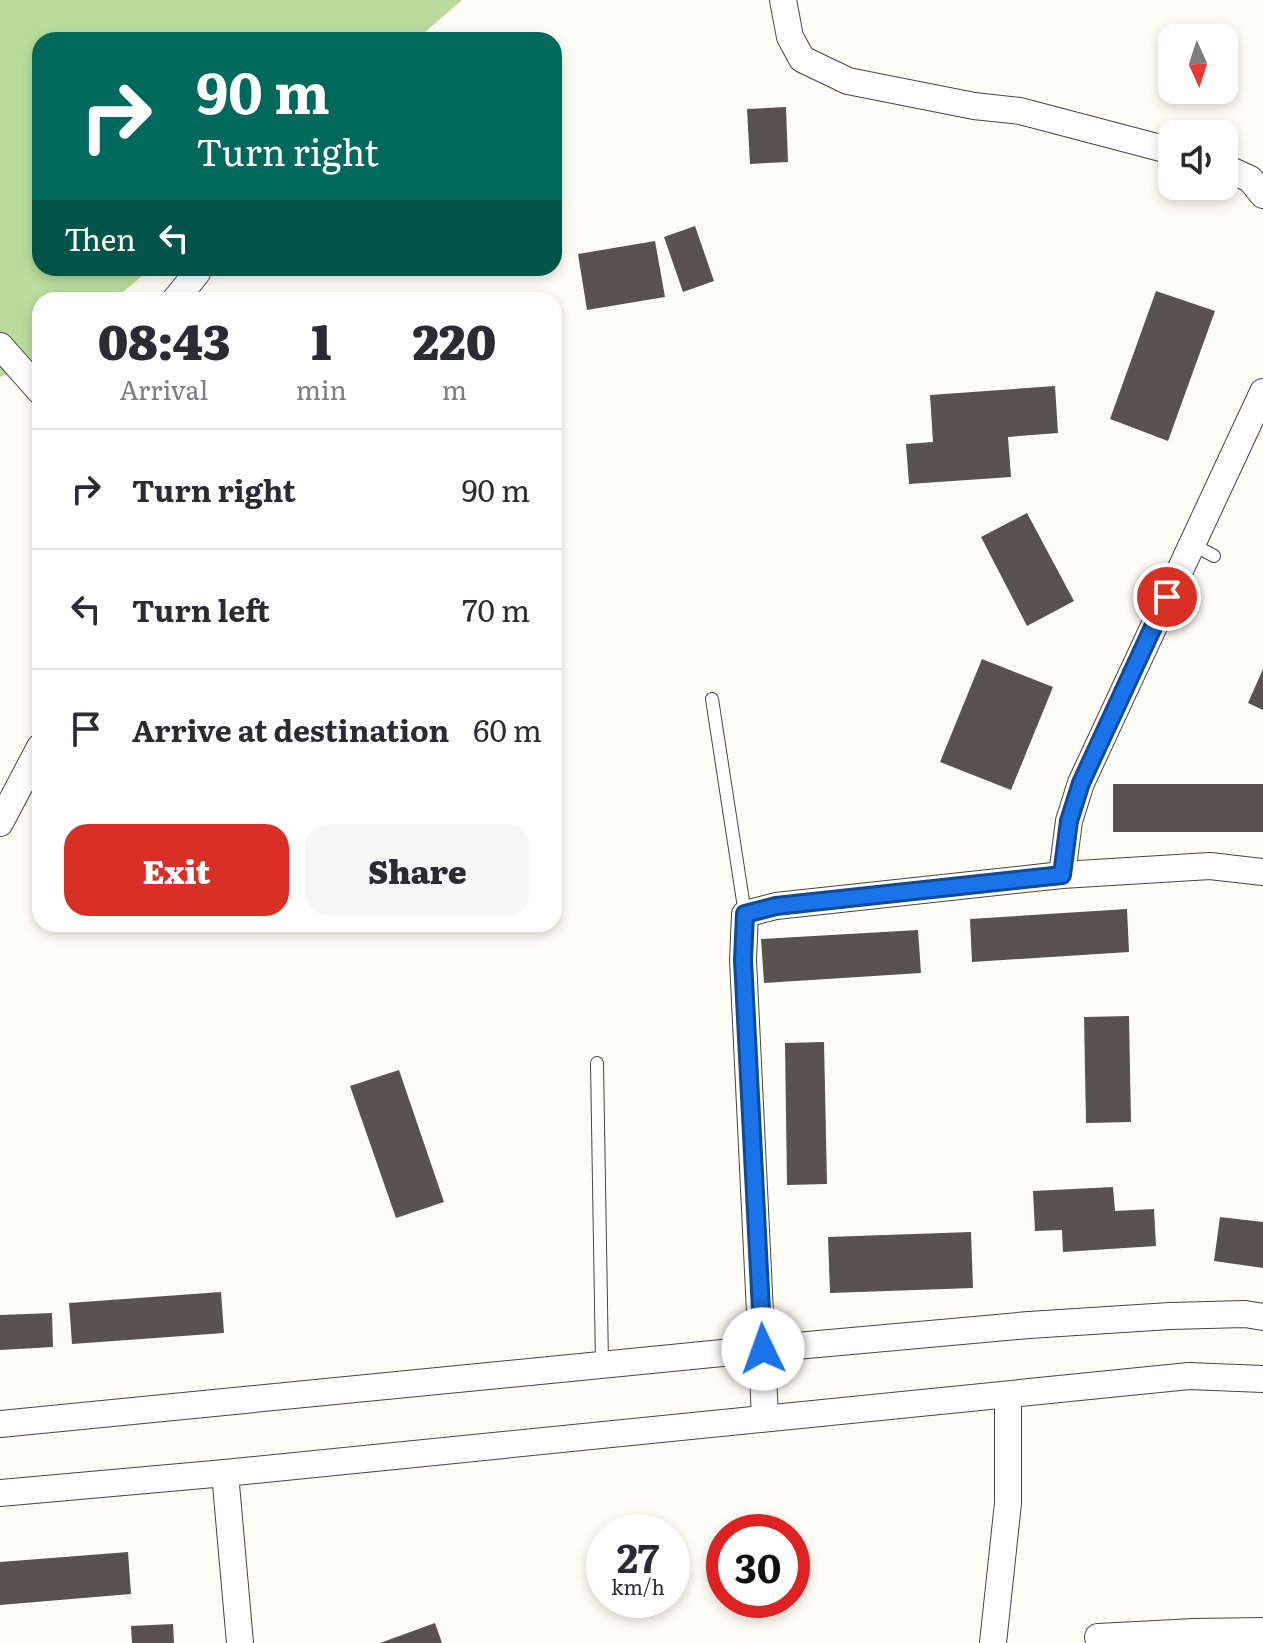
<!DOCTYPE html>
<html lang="en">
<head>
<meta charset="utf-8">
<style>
  :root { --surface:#fff; --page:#f7f7f7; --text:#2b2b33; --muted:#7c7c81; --line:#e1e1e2; --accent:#d93025 }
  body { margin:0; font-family:Literata,serif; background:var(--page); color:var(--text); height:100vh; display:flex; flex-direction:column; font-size:30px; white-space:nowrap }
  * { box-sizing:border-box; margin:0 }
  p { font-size:26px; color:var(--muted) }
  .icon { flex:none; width:44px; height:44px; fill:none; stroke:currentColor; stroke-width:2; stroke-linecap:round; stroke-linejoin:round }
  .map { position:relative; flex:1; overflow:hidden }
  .details { position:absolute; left:32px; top:292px; width:530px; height:640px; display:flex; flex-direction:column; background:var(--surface); border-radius:24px; box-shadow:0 4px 12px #0003 }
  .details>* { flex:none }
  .guide { position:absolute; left:32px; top:32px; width:530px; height:244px; border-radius:24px; box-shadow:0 4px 12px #0003; background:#00695c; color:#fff; overflow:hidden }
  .needle { width:52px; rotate:177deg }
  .controls { position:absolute; left:1158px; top:24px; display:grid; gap:16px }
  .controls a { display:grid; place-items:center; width:80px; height:80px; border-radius:16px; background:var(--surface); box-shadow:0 4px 12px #0003; font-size:40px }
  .speed { position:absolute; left:586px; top:1514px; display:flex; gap:16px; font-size:40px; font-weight:700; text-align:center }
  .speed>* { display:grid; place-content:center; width:104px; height:104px; border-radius:50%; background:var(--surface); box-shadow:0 4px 12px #0003; line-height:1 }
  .speed small { font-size:20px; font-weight:400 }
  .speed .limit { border:12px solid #d22; background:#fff; color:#111 }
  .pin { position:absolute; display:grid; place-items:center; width:68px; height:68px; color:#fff; margin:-34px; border:4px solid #fff; border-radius:50%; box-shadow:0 2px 8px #0007 }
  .me { position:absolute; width:88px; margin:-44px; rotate:357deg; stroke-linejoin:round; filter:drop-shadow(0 0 6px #0008) }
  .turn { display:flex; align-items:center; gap:28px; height:168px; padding:0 32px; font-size:36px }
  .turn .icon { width:104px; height:104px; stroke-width:2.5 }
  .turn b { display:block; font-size:56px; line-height:68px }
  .then { display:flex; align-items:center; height:76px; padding:0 32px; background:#0003; gap:16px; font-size:30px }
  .eta { display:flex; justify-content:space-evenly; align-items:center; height:136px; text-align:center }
  .eta b { font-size:48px; font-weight:800; line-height:56px }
  .cta { display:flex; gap:16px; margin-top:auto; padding:16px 32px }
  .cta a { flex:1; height:92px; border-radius:24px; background:var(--accent); color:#fff; font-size:32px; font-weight:800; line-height:92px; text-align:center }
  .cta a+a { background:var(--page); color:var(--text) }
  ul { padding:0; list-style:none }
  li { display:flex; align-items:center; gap:24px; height:120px; padding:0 32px; border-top:2px solid var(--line) }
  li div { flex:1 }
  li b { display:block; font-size:30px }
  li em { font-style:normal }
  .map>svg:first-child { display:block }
  .forest { fill:#b9dc9c }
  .building { fill:#5a524d }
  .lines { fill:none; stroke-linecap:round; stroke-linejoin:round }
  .service-casing { stroke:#444; stroke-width:14 }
  .minor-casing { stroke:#444; stroke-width:28 }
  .service { stroke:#fff; stroke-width:12 }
  .minor { stroke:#fff; stroke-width:26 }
  .route-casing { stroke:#114b97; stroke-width:20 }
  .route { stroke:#1a73e8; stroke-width:14 }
</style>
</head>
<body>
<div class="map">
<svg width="1263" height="1643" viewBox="0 0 1263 1643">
  <rect width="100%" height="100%" fill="#fffdf5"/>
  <polygon class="forest" points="0,0 462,0 416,40 40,40 40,268 151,268 114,300 40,300 40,361 0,377"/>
  <g class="building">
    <polygon points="786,107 788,162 750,164 747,109"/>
    <polygon points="695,226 714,281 683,292 664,237"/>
    <polygon points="655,241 665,297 587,310 578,254"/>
    <polygon points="1156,291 1215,311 1168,441 1110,419"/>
    <polygon points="1055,386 1058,433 1008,437 1011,477 909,484 906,444 933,442 930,395"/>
    <polygon points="1027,513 1074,601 1027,626 981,537"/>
    <polygon points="982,659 1053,687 1011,790 940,762"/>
    <polygon points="1263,669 1263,710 1248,703"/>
    <rect x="1113" y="784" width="150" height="48"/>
    <polygon points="1127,909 1129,952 972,962 970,919"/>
    <polygon points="918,930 921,973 764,983 761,939"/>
    <polygon points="1129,1016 1131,1122 1086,1123 1084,1017"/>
    <polygon points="824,1042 827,1184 787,1185 785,1043"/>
    <polygon points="399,1070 444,1202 396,1218 350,1086"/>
    <polygon points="1113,1187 1115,1211 1154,1209 1156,1246 1063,1252 1062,1230 1035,1231 1033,1191"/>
    <polygon points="1220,1217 1263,1222 1263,1268 1214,1261"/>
    <polygon points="971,1232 973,1288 830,1293 828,1237"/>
    <polygon points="221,1292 224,1333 72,1344 69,1303"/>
    <polygon points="52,1313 53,1347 0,1350 0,1315"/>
    <polygon points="128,1552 131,1594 0,1605 0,1562"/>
    <polygon points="435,1623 442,1643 380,1643"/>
    <polygon points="173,1624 174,1643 132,1643 131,1626"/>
  </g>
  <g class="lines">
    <defs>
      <g id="service">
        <polyline points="1192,544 1214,556"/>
        <polyline points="712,699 745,914"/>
        <polyline points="597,1063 602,1364"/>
      </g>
      <g id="minor">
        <polyline points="783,0 790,37 802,59 848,81 974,106 1020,111 1172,151"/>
        <polyline points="1224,167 1250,179 1263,195"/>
        <polyline points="175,300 197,273"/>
        <polyline points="0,346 40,391"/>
        <polyline points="0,823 40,747"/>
        <polyline points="1062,875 1069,821 1081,783 1263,392"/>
        <polyline points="765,1417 743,960 745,914 776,906 1062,875 1210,866 1263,872"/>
        <polyline points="0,1424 763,1349 1029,1325 1170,1316 1245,1314 1263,1317"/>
        <polyline points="225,1473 240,1643"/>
        <polyline points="0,1493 225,1473 1189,1376 1263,1379"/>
        <polyline points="1098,1637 1194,1632 1263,1631"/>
        <polyline points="993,1643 1008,1503 1008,1395"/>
      </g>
    </defs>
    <use href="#service" class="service-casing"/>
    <use href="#minor" class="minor-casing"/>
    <use href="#service" class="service"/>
    <use href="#minor" class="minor"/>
  </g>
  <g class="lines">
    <defs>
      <polyline id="route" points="763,1349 743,960 745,914 776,906 1062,875 1069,821 1081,783 1167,597"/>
    </defs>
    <use href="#route" class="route-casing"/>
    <use href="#route" class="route"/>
  </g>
</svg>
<div class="controls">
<a><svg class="needle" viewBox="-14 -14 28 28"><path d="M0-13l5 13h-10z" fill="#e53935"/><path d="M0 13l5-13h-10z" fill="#7c7c81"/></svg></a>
<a><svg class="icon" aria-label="sound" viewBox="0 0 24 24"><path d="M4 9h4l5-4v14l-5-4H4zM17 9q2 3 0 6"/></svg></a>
</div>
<div class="speed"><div>27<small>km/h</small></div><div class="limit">30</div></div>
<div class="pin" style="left:1167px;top:597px;background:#d93025"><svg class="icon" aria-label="arrive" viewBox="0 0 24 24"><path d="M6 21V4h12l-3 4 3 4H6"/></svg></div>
<svg class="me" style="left:763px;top:1349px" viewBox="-20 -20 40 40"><circle r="19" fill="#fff"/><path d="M0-13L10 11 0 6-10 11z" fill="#1a73e8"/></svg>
<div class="guide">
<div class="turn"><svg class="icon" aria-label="right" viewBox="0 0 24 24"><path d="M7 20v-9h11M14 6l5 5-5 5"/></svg><div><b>90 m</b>Turn right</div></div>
<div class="then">Then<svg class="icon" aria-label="left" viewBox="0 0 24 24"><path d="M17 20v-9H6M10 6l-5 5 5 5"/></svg></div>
</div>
<section class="details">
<div class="eta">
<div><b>08:43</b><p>Arrival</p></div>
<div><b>1</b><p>min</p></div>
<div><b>220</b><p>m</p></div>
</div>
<ul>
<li><svg class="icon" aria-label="right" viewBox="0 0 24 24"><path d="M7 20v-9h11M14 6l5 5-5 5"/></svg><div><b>Turn right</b></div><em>90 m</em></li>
<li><svg class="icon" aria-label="left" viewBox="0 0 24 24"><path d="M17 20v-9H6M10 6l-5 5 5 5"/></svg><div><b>Turn left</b></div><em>70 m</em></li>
<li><svg class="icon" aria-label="arrive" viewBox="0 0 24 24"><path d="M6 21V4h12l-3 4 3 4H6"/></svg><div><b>Arrive at destination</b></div><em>60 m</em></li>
</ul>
<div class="cta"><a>Exit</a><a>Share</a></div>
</section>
</div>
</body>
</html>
